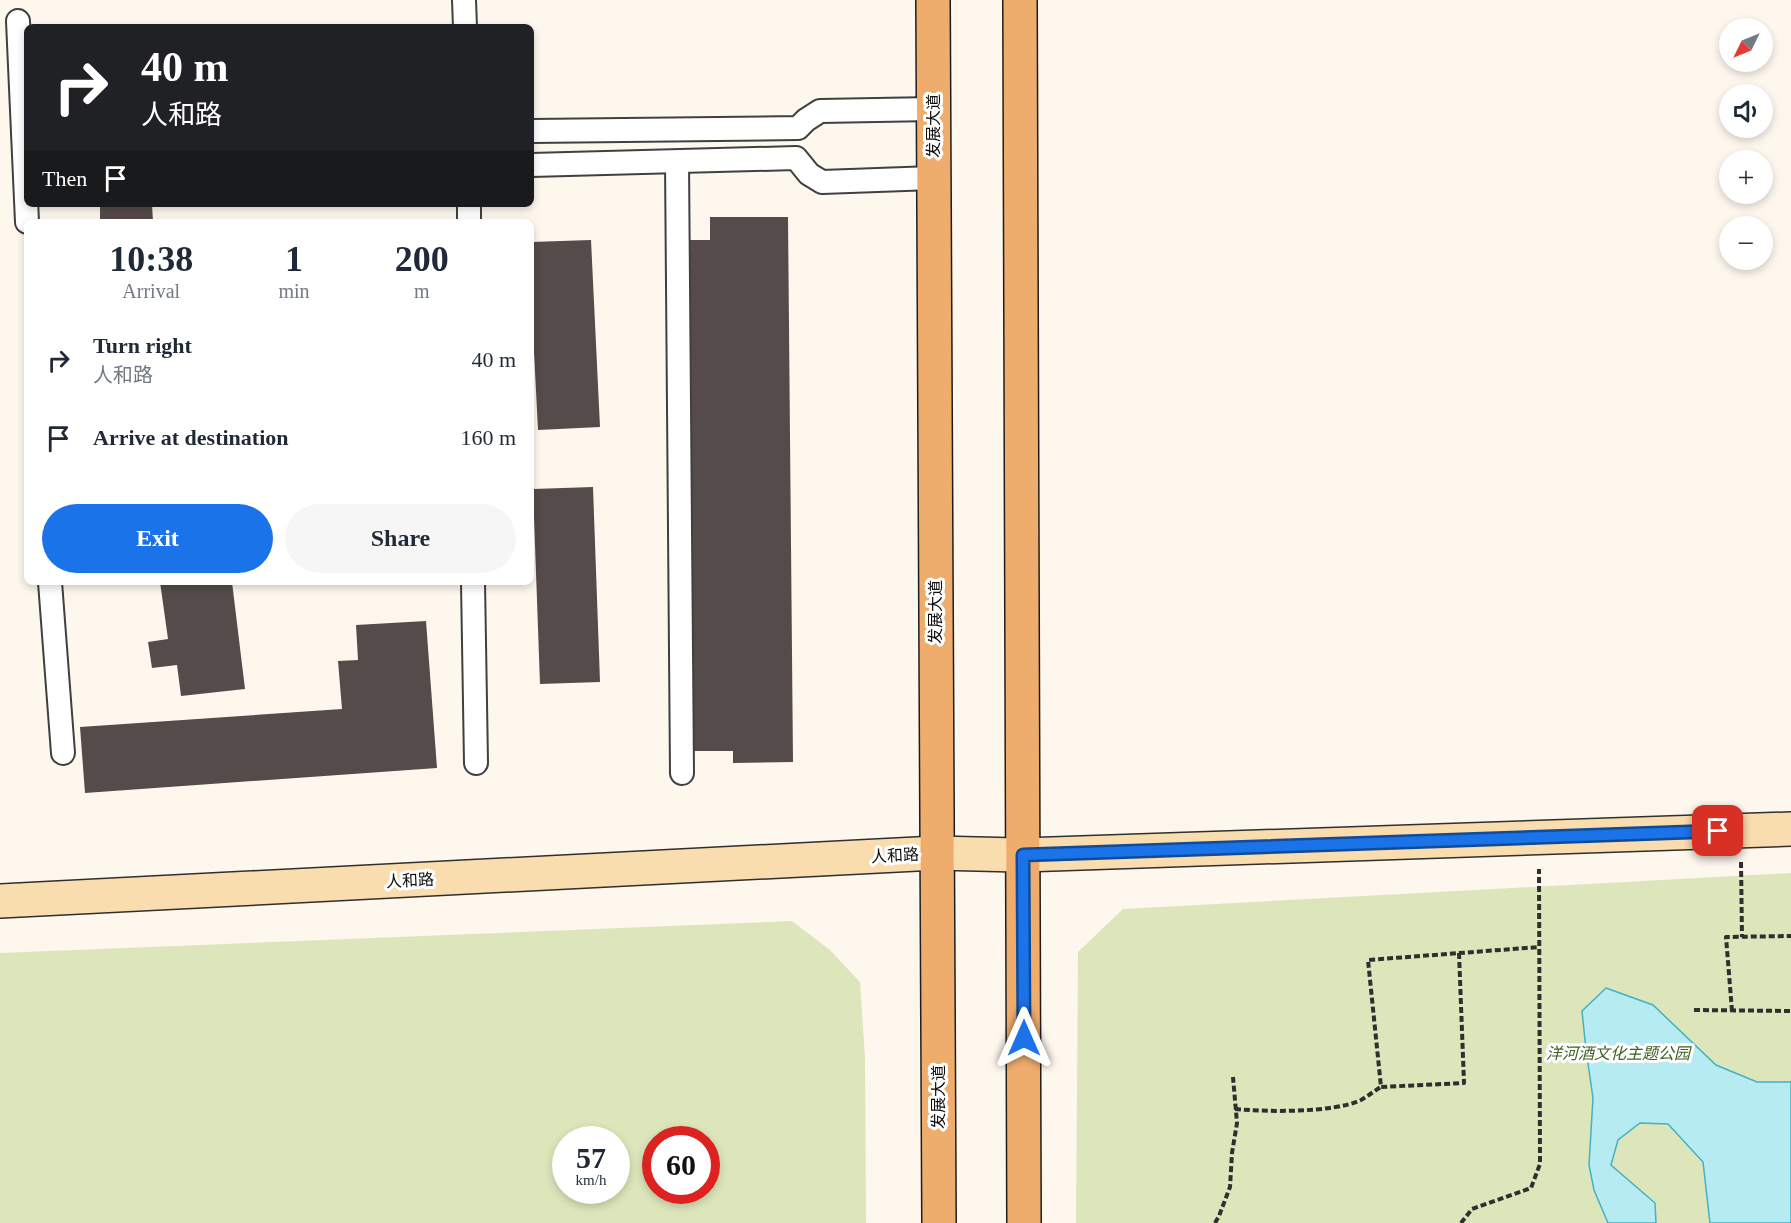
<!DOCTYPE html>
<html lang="en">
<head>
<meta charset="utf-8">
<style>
  :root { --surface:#fff; --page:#f6f6f7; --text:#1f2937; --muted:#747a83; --accent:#1a73e8 }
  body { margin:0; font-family:"Times New Roman","Noto Sans SC",serif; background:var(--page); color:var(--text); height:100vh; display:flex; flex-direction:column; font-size:22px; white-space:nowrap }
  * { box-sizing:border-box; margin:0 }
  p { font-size:20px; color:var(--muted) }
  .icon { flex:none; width:33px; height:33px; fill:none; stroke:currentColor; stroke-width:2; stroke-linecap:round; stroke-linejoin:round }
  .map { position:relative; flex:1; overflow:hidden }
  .details { position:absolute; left:24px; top:219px; width:510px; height:366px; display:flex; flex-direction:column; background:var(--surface); border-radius:9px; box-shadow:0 3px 9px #0003 }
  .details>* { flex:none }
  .banner { position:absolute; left:24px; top:24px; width:510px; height:183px; border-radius:9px; box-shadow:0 3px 9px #0003; background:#202124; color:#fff; overflow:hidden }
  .needle { width:39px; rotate:227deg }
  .controls { position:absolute; left:1719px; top:18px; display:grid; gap:12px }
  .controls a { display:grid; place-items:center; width:54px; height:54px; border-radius:50%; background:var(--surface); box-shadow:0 3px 9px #0003; font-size:30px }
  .speed { position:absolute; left:552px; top:1126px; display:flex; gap:12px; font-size:30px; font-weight:700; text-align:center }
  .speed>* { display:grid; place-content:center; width:78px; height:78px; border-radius:50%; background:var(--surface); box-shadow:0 3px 9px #0003; line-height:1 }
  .speed small { font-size:15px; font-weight:400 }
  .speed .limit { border:9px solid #d22; background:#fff; color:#111 }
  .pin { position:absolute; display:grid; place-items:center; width:51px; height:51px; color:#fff; margin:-26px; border-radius:12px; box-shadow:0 3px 9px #0006 }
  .me { position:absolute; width:66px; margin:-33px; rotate:0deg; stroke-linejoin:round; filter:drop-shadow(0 0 4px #0008) }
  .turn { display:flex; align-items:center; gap:21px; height:126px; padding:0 18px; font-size:27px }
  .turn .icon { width:78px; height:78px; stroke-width:2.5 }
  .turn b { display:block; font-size:42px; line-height:51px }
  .then { display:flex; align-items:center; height:57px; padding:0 18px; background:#0003; gap:12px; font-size:22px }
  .eta { display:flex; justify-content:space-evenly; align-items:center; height:102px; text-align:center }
  .eta b { font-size:36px; font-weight:600; line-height:42px }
  .button { display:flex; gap:12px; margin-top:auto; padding:12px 18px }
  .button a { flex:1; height:69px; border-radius:36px; background:var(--accent); color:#fff; font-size:24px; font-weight:600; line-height:69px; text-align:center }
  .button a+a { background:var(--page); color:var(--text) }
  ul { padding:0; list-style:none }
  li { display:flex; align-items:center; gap:18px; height:78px; padding:0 18px }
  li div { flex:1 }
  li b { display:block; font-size:22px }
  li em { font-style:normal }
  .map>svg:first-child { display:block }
  .green { fill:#dce6ba; fill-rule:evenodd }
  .water { fill:#b6ebf2; stroke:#42b2c4; stroke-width:1.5 }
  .building { fill:#554b4a }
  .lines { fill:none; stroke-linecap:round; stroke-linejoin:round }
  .street-casing { stroke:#404040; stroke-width:26 }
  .secondary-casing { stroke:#2f2f2f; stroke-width:36 }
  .primary-casing { stroke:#1e1e1e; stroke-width:36 }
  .path { stroke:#2f2f2f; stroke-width:4; stroke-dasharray:6 3; stroke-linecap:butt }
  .street { stroke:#fff; stroke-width:22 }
  .secondary { stroke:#faddae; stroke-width:33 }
  .primary { stroke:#efad6d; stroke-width:33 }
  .route-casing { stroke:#114b97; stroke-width:15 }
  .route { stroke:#1a73e8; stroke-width:10 }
  .labels { text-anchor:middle; stroke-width:6; stroke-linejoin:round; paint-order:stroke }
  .street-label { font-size:16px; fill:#0d0d0d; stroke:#fff }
  .park-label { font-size:16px; font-style:italic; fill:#3f6022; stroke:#fff }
</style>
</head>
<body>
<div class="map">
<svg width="1791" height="1223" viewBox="0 0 1791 1223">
  <rect width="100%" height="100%" fill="#fef7ee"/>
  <g class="green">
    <polygon points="1791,873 1791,1223 1076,1223 1078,952 1123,909"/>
    <path d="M792 921 830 950 860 982 865 1057 866 1223H0V953ZM566 1140H616V1191H566ZM656 1140H706V1191H656Z"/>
  </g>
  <polygon class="water" points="1606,988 1653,1005 1716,1065 1757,1082 1791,1082 1791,1223 1710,1223 1703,1162 1668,1124 1640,1123 1618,1140 1611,1165 1655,1203 1656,1223 1608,1223 1594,1190 1589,1165 1593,1098 1586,1050 1582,1011"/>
  <g class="building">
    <polygon points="100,204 152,204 153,222 100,222"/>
    <polygon points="710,217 788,217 793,762 733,763 733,751 692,751 687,240 710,240"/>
    <polygon points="591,240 600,427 538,430 531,293 531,242"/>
    <polygon points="593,487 600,682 540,684 533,489"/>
    <polygon points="160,582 232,582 245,689 181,696 177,665 152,668 148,642 168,639"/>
    <polygon points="426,621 437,768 85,793 80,727 342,709 338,661 358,660 356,625"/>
  </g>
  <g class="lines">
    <defs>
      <g id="street">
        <polyline points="464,0 465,27"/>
        <polyline points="18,21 27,222"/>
        <polyline points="531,131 798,128 806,120 820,111 933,109"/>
        <polyline points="677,162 682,773"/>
        <polyline points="531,165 796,158 809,174 822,182 933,178"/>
        <polyline points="469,222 469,204"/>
        <polyline points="50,582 63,753"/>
        <polyline points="473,582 476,763"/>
      </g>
      <polyline id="secondary" points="0,901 936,853 1023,855 1791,829"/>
      <g id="primary">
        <polyline points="933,0 939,1223"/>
        <polyline points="1020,0 1024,1223"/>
      </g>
    </defs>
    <use href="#street" class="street-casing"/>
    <use href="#secondary" class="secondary-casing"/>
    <use href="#primary" class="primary-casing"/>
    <g class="path">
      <polyline points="1741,862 1742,937"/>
      <polyline points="1459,953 1464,1083 1381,1087 1368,960 1539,947"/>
      <polyline points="1694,1010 1791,1011"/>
      <polyline points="1732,1011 1726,937 1791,936"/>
      <path d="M1235 1109C1266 1112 1334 1113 1361 1100 1368 1096 1374 1091 1381 1087"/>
      <polyline points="1215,1223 1219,1216 1230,1187 1232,1153 1237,1123 1233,1077"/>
      <polyline points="1461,1223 1472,1209 1531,1188 1540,1164 1539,869"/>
    </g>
    <use href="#street" class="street"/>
    <use href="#secondary" class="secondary"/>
    <use href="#primary" class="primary"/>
  </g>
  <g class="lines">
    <defs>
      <polyline id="route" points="1024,1038 1023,855 1718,831"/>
    </defs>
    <use href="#route" class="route-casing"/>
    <use href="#route" class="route"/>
  </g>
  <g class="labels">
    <g class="street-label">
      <text transform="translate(933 126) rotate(-90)" y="6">发展大道</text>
      <text transform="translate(935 612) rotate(-90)" y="6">发展大道</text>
      <text transform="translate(895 855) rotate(-3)" y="6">人和路</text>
      <text transform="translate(410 880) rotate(-3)" y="6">人和路</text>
      <text transform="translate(938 1097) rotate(-90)" y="6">发展大道</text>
    </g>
    <g class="park-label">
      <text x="1618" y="1059">洋河酒文化主题公园</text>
    </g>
  </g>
</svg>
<div class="controls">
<a><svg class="needle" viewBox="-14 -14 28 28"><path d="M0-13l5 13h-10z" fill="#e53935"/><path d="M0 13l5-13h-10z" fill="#747a83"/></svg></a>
<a><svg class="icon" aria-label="sound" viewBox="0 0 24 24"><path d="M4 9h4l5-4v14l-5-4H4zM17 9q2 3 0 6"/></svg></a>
<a>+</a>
<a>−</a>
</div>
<div class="speed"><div>57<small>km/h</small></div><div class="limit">60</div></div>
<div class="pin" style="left:1718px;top:831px;background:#d93025"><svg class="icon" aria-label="arrive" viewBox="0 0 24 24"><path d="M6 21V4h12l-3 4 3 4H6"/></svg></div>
<svg class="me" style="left:1024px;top:1038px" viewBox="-20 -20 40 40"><path d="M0-17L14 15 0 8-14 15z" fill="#1a73e8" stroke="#fff" stroke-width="4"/></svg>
<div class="banner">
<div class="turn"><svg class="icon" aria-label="right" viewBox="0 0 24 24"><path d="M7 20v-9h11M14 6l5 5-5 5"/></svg><div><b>40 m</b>人和路</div></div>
<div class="then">Then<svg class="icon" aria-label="arrive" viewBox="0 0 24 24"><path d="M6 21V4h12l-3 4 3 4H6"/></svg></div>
</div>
<section class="details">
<div class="eta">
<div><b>10:38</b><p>Arrival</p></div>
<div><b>1</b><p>min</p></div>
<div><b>200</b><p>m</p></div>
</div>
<ul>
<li><svg class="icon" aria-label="right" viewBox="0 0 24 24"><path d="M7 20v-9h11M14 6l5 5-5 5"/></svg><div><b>Turn right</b><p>人和路</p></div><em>40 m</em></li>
<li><svg class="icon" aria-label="arrive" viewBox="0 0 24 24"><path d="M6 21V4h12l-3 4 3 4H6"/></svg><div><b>Arrive at destination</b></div><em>160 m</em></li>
</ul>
<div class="button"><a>Exit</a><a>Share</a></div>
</section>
</div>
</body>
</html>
